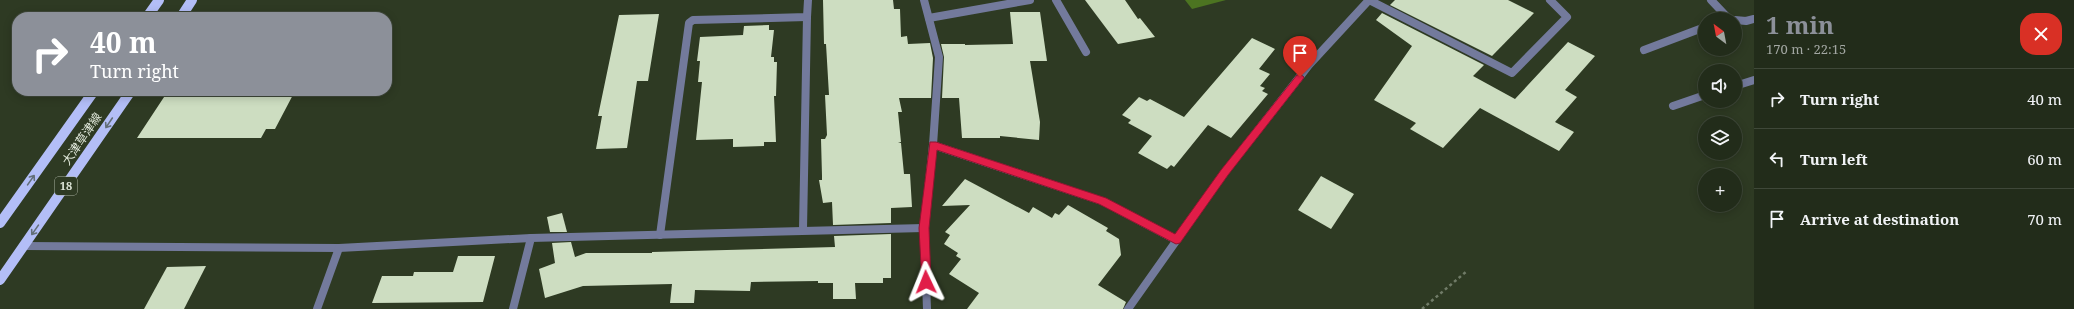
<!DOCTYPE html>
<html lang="en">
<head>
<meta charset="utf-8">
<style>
  :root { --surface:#222c1a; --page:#2a3423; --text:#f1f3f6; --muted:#a2a7a2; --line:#3f4839; --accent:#8c9099 }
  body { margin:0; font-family:"Noto Serif","Noto Sans JP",serif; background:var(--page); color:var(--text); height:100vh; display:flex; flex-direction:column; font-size:15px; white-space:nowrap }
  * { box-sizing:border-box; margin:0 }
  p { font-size:13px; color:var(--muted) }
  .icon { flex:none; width:22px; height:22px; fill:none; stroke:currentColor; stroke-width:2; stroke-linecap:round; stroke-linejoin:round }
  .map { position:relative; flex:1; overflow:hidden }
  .details { display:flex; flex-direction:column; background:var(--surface); width:320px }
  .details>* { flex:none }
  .banner { position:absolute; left:12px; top:12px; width:380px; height:84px; border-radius:16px; box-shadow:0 2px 10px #0003,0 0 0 1px var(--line); background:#8c9099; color:#fff; overflow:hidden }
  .needle { width:26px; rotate:328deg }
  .tools { position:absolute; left:1698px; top:12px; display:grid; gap:8px }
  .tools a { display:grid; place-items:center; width:44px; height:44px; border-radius:50%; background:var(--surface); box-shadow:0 2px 10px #0003,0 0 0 1px var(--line); font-size:20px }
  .pin { position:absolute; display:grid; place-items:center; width:34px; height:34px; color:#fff; margin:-41px -17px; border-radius:50% 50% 50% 0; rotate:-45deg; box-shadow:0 0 4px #0007 }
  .pin .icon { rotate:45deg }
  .me { position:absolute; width:44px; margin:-22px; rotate:358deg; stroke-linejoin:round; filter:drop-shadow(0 0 3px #0008) }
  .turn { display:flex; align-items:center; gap:14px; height:84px; padding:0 12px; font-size:18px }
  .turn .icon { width:52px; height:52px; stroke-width:2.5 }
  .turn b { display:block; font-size:28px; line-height:34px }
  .round { display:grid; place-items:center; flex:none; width:42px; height:42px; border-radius:16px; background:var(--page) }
  .headline { display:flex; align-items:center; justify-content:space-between; height:68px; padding:0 12px }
  h1 { font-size:24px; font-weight:700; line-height:30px; color:var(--accent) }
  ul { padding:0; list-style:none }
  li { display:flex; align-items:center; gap:12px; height:60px; padding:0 12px; border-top:1px solid var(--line) }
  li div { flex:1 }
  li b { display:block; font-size:15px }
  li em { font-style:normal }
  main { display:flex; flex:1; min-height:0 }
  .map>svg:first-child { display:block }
  .water { fill:#4c7421 }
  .building { fill:#cdddc1 }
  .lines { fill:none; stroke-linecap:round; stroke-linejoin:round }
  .path { stroke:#707b67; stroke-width:2.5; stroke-dasharray:3 3; stroke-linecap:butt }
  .lane { stroke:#737a9c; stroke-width:8 }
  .street { stroke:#737a9c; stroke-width:8 }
  .primary { stroke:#b3bef7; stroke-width:10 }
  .oneway { stroke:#636f78 }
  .route { fill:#e11d48; stroke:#92132f }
  .labels { text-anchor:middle; stroke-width:4; stroke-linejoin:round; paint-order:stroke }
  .shield { fill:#2e3a23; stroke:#a9b2a2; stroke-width:1 }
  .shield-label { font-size:11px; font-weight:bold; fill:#dee6d8 }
  .street-label { font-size:12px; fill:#dee6d8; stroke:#2e3a23 }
</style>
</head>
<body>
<main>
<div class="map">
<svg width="1754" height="309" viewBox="0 0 1754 309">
  <rect width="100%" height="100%" fill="#2e3a23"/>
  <polygon class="water" points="1185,0 1226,0 1192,9"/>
  <g class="building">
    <polygon points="823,0 893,0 894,9 900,9 901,37 907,36 908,44 930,43 933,58 931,98 899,98 902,112 898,112 901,142 898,142 901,143 904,174 910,174 912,207 891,208 891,223 833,225 832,202 823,203 819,180 822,180 822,176 821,139 825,139 827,135 825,95 829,95 826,44 824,44"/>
    <polygon points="1085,0 1125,0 1138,19 1140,18 1155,37 1118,44"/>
    <polygon points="1395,0 1508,0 1534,13 1492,56 1390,5"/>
    <polygon points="1010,12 1040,12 1047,61 1030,61 1040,122 1039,140 1000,136 1000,138 962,138 959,98 942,98 944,57 941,44 965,44 965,45 1013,44"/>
    <polygon points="1382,13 1484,65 1473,76 1515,99 1568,42 1595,56 1565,90 1577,97 1555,122 1574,132 1559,151 1480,108 1443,148 1410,129 1416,123 1374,100 1412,46 1376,20"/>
    <polygon points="659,14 648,81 637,81 627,148 596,149 602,116 598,116 619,15"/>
    <polygon points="769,25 769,30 774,30 771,57 774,57 774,62 777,62 776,96 774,96 776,142 764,142 764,146 733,147 733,139 696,140 702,82 698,82 700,61 697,61 700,37 743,35 744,26"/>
    <polygon points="1252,38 1275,49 1259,69 1270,74 1260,86 1265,88 1262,91 1268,94 1231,138 1208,125 1174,167 1171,165 1167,169 1138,153 1152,136 1128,123 1131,120 1122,115 1139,97 1147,101 1150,99 1184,117"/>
    <polygon points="168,91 295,91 275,129 266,129 261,138 137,138"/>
    <polygon points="1321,176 1354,194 1331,229 1298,210"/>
    <polygon points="965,179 1029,213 1033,207 1052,218 1055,213 1059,215 1068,205 1108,228 1106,231 1119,239 1121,255 1098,285 1126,302 1123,309 967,309 979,293 949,274 961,259 956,256 958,253 944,244 950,235 945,232 970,205 942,206"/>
    <polygon points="562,213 567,232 550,232 547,217"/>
    <polygon points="891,234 891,278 883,278 883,283 855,283 856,299 833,299 833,283 818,283 818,281 751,282 750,291 695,290 694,303 670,303 672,284 583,286 545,298 539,269 555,263 552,243 571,242 575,257 586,253 652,253 652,252 835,247 834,236"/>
    <polygon points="458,256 495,256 483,302 372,303 382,276 413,276 414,272 453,272"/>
    <polygon points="206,266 184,309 144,309 167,267"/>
  </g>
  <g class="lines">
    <polyline class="path" points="1422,309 1467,271"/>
    <g class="lane">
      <polyline points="1711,0 1729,19"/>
      <polyline points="1735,86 1754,80"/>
      <polyline points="1673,106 1705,95"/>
    </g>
    <g class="street">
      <polyline points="924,0 939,57 933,145 924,228 927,309"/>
      <polyline points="1056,0 1086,52"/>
      <polyline points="1369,0 1512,73 1567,17 1550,0"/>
      <polyline points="929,18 1030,0"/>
      <polyline points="1735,20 1746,21 1754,19"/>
      <polyline points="1644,50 1705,27"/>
      <polyline points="933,145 1102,201 1176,240"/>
      <polyline points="803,229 807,17"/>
      <polyline points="660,235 689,23 693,20 807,17 808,0"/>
      <polyline points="24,246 339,248 531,238"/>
      <polyline points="317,309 339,248"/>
      <polyline points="513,309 531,238 924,228"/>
      <polyline points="1128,309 1225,172 1309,65 1369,0"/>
    </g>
    <g class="primary">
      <polyline points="147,17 159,0"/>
      <polyline points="181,17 192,0"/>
      <polyline points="0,223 94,91"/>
      <polyline points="0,280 131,91"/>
    </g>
  </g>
  <defs><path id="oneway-shaft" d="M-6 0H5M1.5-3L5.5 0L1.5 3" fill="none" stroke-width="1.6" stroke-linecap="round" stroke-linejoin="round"/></defs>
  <g class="oneway">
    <use href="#oneway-shaft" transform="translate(109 123) rotate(124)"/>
    <use href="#oneway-shaft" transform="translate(31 180) rotate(-55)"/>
    <use href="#oneway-shaft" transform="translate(35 230) rotate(125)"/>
  </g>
  <polygon class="route" points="1300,74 1304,77 1303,79 1228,175 1180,243 1176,244 1099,204 937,150 929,228 931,282 926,286 922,285 919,228 930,142 936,142 1106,198 1175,234 1221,170 1297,75"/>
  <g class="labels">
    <rect class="shield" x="55" y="177" width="22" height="18" rx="3"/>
    <g class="shield-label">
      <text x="66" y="190">18</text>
    </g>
    <g class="street-label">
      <text transform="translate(82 139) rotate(-56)" y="4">大津草津線</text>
    </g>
  </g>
</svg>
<div class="tools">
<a><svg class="needle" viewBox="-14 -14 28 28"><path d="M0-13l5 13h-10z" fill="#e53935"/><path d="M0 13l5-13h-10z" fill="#a2a7a2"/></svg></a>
<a><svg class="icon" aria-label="sound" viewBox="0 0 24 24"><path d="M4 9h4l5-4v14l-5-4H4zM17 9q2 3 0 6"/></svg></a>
<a><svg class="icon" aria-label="layers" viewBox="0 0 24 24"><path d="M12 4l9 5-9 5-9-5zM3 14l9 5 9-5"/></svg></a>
<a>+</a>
</div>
<div class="pin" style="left:1300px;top:77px;background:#d93025"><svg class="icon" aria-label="arrive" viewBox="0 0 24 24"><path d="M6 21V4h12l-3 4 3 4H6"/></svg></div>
<svg class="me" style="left:926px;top:282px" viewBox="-20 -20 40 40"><path d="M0-17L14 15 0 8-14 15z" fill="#e11d48" stroke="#fff" stroke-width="4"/></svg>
<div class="banner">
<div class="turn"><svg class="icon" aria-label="right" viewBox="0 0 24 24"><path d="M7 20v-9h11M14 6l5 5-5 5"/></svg><div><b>40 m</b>Turn right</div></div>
</div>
</div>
<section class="details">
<div class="headline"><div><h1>1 min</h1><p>170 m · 22:15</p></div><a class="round" style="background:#d93025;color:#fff"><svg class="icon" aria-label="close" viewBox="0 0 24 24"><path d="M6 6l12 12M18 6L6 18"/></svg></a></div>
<ul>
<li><svg class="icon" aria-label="right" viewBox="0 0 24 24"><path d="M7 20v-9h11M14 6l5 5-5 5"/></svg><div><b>Turn right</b></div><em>40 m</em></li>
<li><svg class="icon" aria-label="left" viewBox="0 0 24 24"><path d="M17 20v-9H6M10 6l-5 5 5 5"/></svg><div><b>Turn left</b></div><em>60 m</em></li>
<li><svg class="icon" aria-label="arrive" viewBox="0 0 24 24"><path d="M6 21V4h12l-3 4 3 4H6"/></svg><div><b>Arrive at destination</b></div><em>70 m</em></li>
</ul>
</section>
</main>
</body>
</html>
